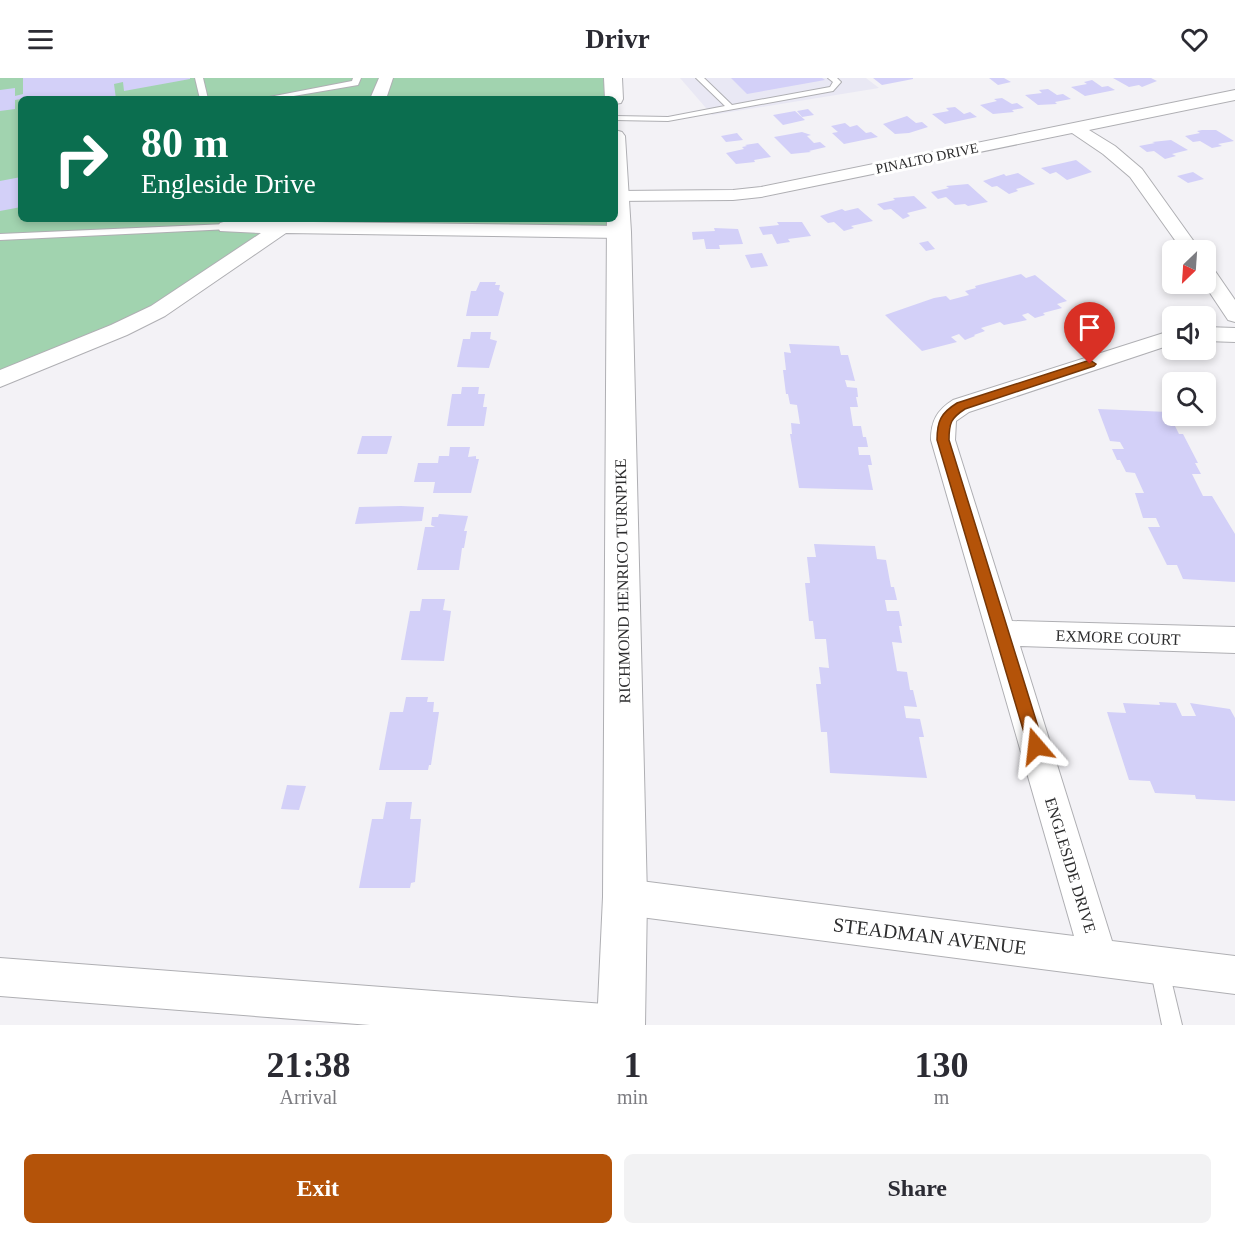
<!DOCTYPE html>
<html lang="en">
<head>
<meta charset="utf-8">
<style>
  :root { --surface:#fff; --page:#f2f2f3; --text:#2b2b33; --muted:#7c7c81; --accent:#b45309 }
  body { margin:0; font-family:Georgia,serif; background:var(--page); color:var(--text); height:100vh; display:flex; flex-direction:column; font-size:22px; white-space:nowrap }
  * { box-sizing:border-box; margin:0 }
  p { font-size:20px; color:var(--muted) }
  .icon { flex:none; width:33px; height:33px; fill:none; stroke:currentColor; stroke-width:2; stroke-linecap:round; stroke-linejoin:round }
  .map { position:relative; height:947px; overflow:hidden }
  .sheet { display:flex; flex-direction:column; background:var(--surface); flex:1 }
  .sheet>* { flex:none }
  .hud { position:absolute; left:18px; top:18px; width:600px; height:126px; border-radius:9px; box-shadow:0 3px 9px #0003; background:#0b6e4f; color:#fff; overflow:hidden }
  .needle { width:39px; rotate:205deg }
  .tools { position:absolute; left:1162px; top:162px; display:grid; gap:12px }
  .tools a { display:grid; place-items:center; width:54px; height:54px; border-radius:9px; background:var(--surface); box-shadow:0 3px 9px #0003; font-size:30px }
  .pin { position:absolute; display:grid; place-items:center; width:51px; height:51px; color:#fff; margin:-62px -26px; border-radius:50% 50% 50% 0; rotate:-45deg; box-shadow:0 0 6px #0007 }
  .pin .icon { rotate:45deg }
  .me { position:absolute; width:66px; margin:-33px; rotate:343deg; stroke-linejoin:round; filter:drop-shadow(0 0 4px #0008) }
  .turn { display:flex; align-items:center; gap:21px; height:126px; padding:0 24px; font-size:27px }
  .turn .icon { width:78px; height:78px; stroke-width:2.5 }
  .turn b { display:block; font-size:42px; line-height:51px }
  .eta { display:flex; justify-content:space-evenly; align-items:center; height:102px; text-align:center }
  .eta b { font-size:36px; font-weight:700; line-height:42px }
  .primary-button { display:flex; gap:12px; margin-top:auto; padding:12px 24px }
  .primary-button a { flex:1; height:69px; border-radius:9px; background:var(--accent); color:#fff; font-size:24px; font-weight:700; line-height:69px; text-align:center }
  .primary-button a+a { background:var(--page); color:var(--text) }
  header { display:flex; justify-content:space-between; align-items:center; height:78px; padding:0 24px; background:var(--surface); font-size:27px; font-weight:700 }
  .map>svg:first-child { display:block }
  .built { fill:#e9e8f4 }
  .green { fill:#a1d3af }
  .building { fill:#d3d0f8 }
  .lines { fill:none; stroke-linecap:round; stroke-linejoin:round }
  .service-casing { stroke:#afafb3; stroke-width:2 }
  .minor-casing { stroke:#afafb3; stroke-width:2 }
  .secondary-casing { stroke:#afafb3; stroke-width:2 }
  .service { fill:#fff; fill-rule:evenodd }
  .minor { fill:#fff; fill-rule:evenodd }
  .secondary { fill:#fff; fill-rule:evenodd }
  .route { fill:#b45309; stroke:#753606; stroke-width:1.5 }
  .labels { text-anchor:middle; stroke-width:6; stroke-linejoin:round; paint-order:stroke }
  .far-street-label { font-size:14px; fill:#2d2d2e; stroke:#fff }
  .street-label { font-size:16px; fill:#2d2d2e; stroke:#fff }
  .near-street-label { font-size:20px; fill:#2d2d2e; stroke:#fff }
</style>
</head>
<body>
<header><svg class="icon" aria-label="menu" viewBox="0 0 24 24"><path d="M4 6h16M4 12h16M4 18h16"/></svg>Drivr<svg class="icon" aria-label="heart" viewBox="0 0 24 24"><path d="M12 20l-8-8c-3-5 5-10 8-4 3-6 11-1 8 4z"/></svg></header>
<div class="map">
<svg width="1235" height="947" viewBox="0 0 1235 947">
  <rect width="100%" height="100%" fill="#f3f2f6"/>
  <polygon class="built" points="680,0 866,0 879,10 712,37"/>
  <polygon class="green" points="0,0 613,0 614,21 21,21 21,141 615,141 619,154 280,151 177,218 0,301"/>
  <g class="building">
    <polygon points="23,0 190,0 190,1 124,13 123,4 114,6 116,21 21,21 15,22 15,31 0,33 0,12 15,10 15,18 23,16"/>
    <polygon points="731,0 822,0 825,2 747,16"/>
    <polygon points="873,0 913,0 913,1 882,7"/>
    <polygon points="989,0 1004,0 1011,4 998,7"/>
    <polygon points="1113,0 1151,0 1157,3 1142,9 1139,7 1129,9"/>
    <polygon points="1092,2 1102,9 1108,8 1115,12 1085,18 1071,9 1087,6 1084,4"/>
    <polygon points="1048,11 1057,17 1063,16 1071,21 1055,24 1057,26 1038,27 1025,17 1042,15 1039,12"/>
    <polygon points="1002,20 1012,26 1017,25 1024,30 1012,32 1014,34 993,36 980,27 997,23 994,21"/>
    <polygon points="955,29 964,36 970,34 977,39 945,46 932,36 949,33 946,30"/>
    <polygon points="808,31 814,37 802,39 797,33"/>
    <polygon points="795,33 805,42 783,47 773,37"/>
    <polygon points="907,38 916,45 922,44 928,49 909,55 895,56 883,46"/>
    <polygon points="845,45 850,49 857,47 866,55 871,54 878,59 844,66 832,55 838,54 831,48"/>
    <polygon points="1202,52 1216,52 1234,63 1218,66 1222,68 1212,70 1200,63 1193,64 1185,58 1200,55 1197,53"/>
    <polygon points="802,54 811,57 807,58 814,65 820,64 826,69 809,73 811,74 791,76 774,59"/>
    <polygon points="737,55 743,62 726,64 721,58"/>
    <polygon points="1171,62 1188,72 1172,76 1176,78 1165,81 1154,73 1147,74 1139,68 1155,65 1152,64"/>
    <polygon points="758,65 771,79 754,82 755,84 736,86 726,75 744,71 742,69 747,68 745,67"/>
    <polygon points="1076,82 1092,94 1067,102 1056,94 1050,96 1041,90"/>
    <polygon points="1193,94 1204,101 1188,105 1177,98"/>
    <polygon points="1018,95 1035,106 1016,111 1018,113 1009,116 997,108 992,109 983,103 1004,96 1006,98"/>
    <polygon points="21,99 21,129 0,133 0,103"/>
    <polygon points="968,106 988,124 968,128 965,126 955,127 946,119 938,121 931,114 949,110 946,108"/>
    <polygon points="914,118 927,130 907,135 910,138 903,141 891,131 884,132 877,126 895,122 893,120"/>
    <polygon points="858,130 873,143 851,148 854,150 844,153 834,144 828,145 820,138 842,131 845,133"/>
    <polygon points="777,144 802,144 811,158 788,161 790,164 777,166 772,156 763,157 759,149 779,147"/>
    <polygon points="714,150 738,151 743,166 719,167 720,171 706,171 704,161 693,162 692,154 715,153"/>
    <polygon points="928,163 935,171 926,173 919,165"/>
    <polygon points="762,175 768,188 751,190 745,177"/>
    <polygon points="1021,196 1026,200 1035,197 1067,223 1057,226 1062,230 1043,235 1045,237 1035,240 1028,235 1022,237 1027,242 1004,247 1000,244 981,250 985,253 974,257 975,258 965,262 959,256 951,259 957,264 922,273 885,237 934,220 946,218 950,222 969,217 965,213 976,210 975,208"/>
    <polygon points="480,204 496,204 495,207 500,207 499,212 504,215 498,238 466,238 471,213 476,213"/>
    <polygon points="471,254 491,254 490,261 497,263 489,290 457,289 463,261 470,261"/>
    <polygon points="789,266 839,268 841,277 848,277 855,303 845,302 847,309 857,310 858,319 856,319 858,329 850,329 853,348 861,348 863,359 866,359 868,369 858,369 859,377 870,377 872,387 868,387 873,412 799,410 790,356 792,356 791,345 800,346 797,327 790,326 788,316 786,316 783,292 786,292 784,274 791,275"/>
    <polygon points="462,309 479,309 478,316 485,316 483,329 487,329 484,348 447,348 452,316 461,316"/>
    <polygon points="1098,331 1168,334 1179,356 1183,356 1198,385 1195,385 1201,396 1192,396 1203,418 1212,418 1235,456 1235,504 1183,501 1177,487 1167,487 1148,449 1160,449 1156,440 1143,440 1135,415 1144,415 1135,395 1126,394 1120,382 1117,382 1112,371 1124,371 1120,364 1110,363"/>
    <polygon points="362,358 392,358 387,376 357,376"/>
    <polygon points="450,369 470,369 468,379 476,378 476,381 479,381 471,415 433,415 435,404 414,404 418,385 438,385 439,378 449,378"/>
    <polygon points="359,429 401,428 424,429 422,443 355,446"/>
    <polygon points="439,436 468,438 464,453 467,453 464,470 462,470 459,492 417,492 425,449 435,449 431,447 432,439 438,439"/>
    <polygon points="814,466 875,468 877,481 886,482 891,509 894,509 897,522 885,522 887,533 899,533 902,548 899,548 902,565 892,564 897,593 907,594 910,612 913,612 917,629 904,628 906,640 920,641 924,659 919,659 927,700 830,695 827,654 821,654 816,606 821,606 819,589 829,590 826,561 815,561 813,543 809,543 805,505 810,505 807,479 816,479"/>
    <polygon points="422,521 445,521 443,532 451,533 444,583 401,582 410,533 420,533"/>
    <polygon points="406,619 428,619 427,624 434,624 433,634 439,634 431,687 429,687 428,692 379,692 390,634 403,634"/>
    <polygon points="1159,624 1176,625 1182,638 1196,638 1190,625 1230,631 1235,640 1235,723 1196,721 1195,717 1155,715 1150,703 1129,702 1107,634 1126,635 1123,625 1160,627"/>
    <polygon points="287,707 306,708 299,732 281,731"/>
    <polygon points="386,724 412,724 410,741 421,741 415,804 411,805 410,810 359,810 372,741 383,741"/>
  </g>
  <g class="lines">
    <defs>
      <g id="service">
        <polygon points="195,0 203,0 208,21 200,21"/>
        <polygon points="353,0 361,0 358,7 276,21 259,21 352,3"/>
        <polygon points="696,0 704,0 732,27 830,9 833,4 828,0 837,0 841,4 833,13 668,43 615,42 615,38 668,39 725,28"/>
        <polygon points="227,146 230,147 230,151 0,162 0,156"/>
        <polygon points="1159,880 1166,882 1168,889 1182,947 1162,947 1150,889 1152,882"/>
      </g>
      <g id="minor">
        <polygon points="379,0 393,0 386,21 370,21"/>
        <polygon points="1235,12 1235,22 1089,52 1115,68 1142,91 1200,172 1182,172 1130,99 1103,76 1072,55 761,119 733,122 615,123 615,113 617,113 733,112 761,109"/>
        <polygon points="227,143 619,148 626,150 628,154 626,158 619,160 286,155 165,238 127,257 0,309 0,292 111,247 151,228 261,155 220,153 218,149 220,145"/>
        <polygon points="1206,188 1213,190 1235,222 1235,244 1228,242 1204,206 1206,206"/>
        <polygon points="1206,249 1235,250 1235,264 1206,263"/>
        <path d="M1173 252V266L969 334 956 343 955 362 1012 543 1235 549V575L1020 568 1112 863 1235 878V916L625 837 612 832 607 819 612 806 625 801 1074 858 931 362C931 343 937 332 953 322Z"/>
        <polygon points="0,880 618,927 632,933 638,947 370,947 0,918"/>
      </g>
      <g id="secondary">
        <polygon points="604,0 622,0 623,21 621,25 615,26 615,21 605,21"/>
        <polygon points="615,52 622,54 625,58 631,154 647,819 645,947 597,947 603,819 607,141 615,141"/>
      </g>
    </defs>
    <use href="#service" class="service-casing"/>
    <use href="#minor" class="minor-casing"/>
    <use href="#secondary" class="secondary-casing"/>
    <use href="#service" class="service"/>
    <use href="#minor" class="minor"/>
    <use href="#secondary" class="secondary"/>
  </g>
  <path class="route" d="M1090 282 1096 286 1094 288 965 331C951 340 949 345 949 362L1044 668 1041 674 1036 676 1030 674 1028 668 937 362C937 343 941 335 957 325Z"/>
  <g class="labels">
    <g class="far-street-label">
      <text transform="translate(927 80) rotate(-12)" y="5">PINALTO DRIVE</text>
    </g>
    <g class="street-label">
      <text transform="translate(622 503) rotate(-91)" y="6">RICHMOND HENRICO TURNPIKE</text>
      <text transform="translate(1118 559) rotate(2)" y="6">EXMORE COURT</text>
      <text transform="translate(1071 787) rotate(73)" y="6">ENGLESIDE DRIVE</text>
    </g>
    <g class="near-street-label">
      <text transform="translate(930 858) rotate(7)" y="7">STEADMAN AVENUE</text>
    </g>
  </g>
</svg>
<div class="tools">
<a><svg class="needle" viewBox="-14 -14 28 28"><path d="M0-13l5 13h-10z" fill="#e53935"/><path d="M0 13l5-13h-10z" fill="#7c7c81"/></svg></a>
<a><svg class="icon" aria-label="sound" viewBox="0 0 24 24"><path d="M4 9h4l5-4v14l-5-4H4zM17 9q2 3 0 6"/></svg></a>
<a><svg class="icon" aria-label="search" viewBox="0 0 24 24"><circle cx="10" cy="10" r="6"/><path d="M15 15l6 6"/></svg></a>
</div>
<div class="pin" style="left:1090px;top:286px;background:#d93025"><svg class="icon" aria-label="arrive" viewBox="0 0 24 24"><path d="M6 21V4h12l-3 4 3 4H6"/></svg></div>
<svg class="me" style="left:1036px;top:668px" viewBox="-20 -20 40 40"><path d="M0-17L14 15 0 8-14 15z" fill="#b45309" stroke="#fff" stroke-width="4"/></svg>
<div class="hud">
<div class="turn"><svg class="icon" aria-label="right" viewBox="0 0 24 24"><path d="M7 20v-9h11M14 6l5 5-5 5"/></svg><div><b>80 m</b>Engleside Drive</div></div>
</div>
</div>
<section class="sheet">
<div class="eta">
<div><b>21:38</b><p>Arrival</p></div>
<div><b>1</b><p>min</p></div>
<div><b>130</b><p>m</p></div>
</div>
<div class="primary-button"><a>Exit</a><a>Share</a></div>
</section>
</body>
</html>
